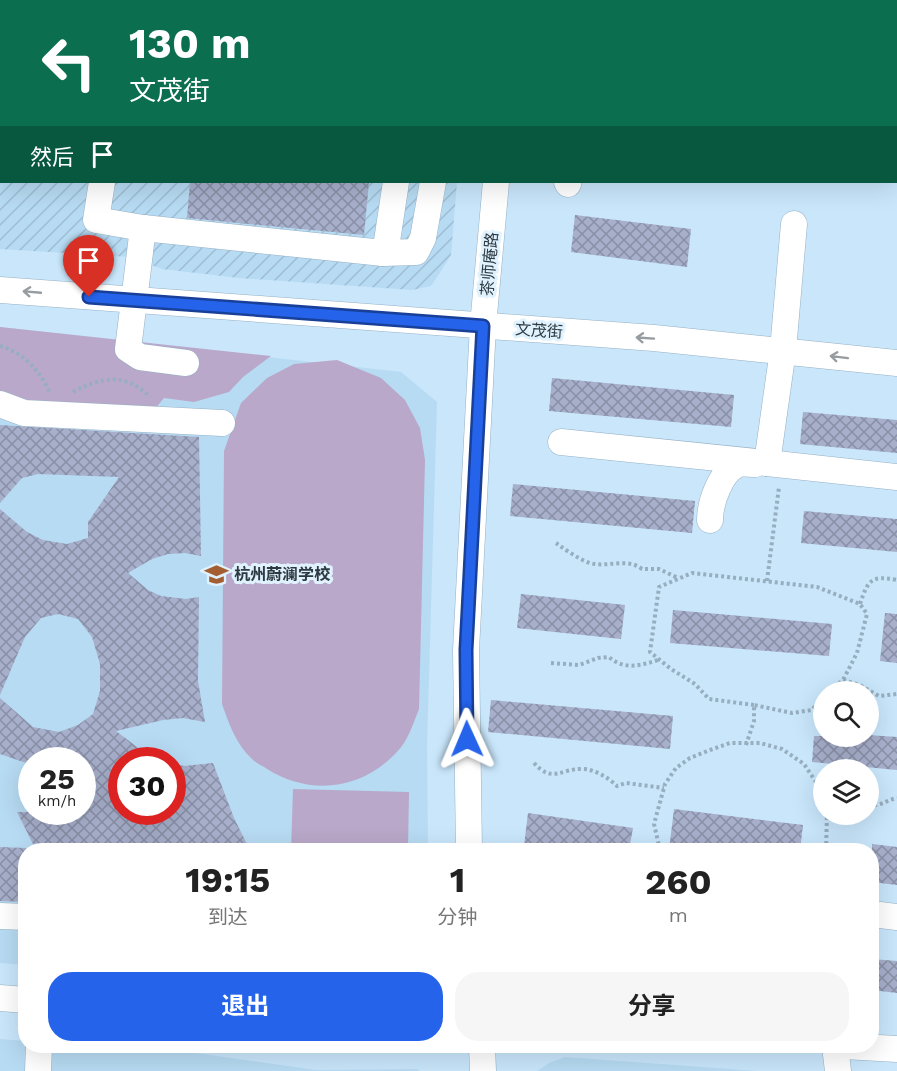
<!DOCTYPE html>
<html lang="zh">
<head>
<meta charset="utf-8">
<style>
  :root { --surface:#fff; --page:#f6f6f6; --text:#222; --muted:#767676; --accent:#2563eb }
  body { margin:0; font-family:"Work Sans","Noto Sans SC",sans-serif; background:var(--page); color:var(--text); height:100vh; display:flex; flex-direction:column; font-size:22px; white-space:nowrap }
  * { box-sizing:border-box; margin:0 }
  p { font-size:20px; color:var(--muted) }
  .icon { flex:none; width:33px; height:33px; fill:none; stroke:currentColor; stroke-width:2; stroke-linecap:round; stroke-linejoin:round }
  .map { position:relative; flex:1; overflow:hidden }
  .drawer { position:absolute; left:18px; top:843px; width:861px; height:210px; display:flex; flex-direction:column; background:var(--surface); border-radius:24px; box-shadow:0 6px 24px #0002 }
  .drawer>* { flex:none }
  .guide { position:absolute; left:0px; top:0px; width:897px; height:183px; box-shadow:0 6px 24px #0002; background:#0b6e4f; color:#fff; overflow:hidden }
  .buttons { position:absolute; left:813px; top:681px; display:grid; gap:12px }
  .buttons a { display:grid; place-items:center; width:66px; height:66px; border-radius:50%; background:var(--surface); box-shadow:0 6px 24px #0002; font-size:30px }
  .speed { position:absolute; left:18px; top:747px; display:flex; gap:12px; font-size:30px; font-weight:700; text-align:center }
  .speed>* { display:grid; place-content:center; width:78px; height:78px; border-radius:50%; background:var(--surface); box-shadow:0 6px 24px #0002; line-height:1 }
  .speed small { font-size:15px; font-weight:400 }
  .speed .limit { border:9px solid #d22; background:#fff; color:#111 }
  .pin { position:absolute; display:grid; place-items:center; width:51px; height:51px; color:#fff; margin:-62px -26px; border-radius:50% 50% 50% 0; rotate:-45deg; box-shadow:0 0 6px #0007 }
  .pin .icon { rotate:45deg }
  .me { position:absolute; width:66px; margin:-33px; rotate:359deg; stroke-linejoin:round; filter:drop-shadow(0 0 4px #0008) }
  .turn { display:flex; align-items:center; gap:21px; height:126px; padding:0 30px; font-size:27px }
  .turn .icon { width:78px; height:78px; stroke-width:2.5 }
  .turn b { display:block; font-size:42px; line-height:51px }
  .then { display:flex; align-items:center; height:57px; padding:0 30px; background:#0003; gap:12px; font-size:22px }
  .eta { display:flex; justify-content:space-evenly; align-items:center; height:102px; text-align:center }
  .eta b { font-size:36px; font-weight:700; line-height:42px }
  .action { display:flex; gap:12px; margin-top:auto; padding:12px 30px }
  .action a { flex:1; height:69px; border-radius:24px; background:var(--accent); color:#fff; font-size:24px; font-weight:700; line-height:69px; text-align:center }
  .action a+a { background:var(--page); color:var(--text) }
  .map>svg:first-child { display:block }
  .built { fill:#b7dbf3; fill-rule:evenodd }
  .industrial { fill:url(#industrial-furrows) }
  .green { fill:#b9a8c9 }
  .building { fill:url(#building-cross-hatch) }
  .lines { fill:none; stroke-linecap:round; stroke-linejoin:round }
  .minor-casing { stroke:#95b1c5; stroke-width:27 }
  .path { stroke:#97aebf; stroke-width:4; stroke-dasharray:3 3; stroke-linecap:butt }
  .minor { stroke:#fff; stroke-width:26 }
  .oneway { stroke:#969ca0 }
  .route-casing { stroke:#184099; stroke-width:15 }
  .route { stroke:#2563eb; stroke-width:10 }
  .labels { text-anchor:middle; stroke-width:6; stroke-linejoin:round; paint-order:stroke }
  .street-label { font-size:16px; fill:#2d3941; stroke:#e0f2fe }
  .poi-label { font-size:16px; font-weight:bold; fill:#2d3941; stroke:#e0f2fe; text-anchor:start }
</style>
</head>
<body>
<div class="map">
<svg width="897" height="1071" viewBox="0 0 897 1071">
  <defs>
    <pattern id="industrial-furrows" width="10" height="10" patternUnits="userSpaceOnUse" patternTransform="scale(1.5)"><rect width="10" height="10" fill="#b7dbf3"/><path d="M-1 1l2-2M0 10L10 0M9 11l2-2" fill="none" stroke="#9ebdd2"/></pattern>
    <pattern id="building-cross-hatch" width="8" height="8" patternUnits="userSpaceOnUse" patternTransform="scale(1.5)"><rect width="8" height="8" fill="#a7afcb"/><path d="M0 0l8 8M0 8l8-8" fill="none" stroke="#888fa6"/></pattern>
  </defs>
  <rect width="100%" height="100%" fill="#c9e6fb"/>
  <g class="built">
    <path d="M0 327 401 372 437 402 427 745 428 850H26L25 965 0 963ZM32 760H82V812H32ZM122 760H172V812H122Z"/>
    <polygon points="0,1039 25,1041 26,1046 93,1046 181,1051 316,1070 417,1069 420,1071 0,1071"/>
    <polygon points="565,1057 757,1071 537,1071 549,1063"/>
  </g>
  <polygon class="industrial" points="0,0 475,0 2,2 2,182 457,182 451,255 441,271 431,286 412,290 239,278 162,269 130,257 0,249"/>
  <g class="green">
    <polygon points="0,327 271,356 243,377 229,392 194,402 164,398 154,410 43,405 0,391"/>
    <path d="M337 360 381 378 405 400 420 428 425 460 419 709C413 724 408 741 396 753 361 790 310 796 267 769 263 766 256 763 252 759 236 744 229 724 222 704L224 451 241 403 267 378 294 364Z"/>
    <polygon points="293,789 409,792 408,850 291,850"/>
  </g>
  <g class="building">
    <polygon points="190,182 369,182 364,235 187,218"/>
    <polygon points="575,215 691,229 687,267 571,252"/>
    <polygon points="552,378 734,395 731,427 549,411"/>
    <polygon points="803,412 897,420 897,453 800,444"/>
    <polygon points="0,425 199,437 201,556 185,553 168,554 152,559 128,573 148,590 161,596 186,599 199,597 198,681 205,722 183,718 163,720 116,731 154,760 122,760 122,812 172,812 172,763 184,766 213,763 234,818 250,850 36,850 17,812 82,812 82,760 32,760 32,765 0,754 0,698 33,727 59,732 78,725 93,714 100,691 100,664 92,637 78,619 58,614 41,618 25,637 0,695 0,509 27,532 43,540 67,544 88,538 88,522 119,477 38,474 22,478 0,503"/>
    <polygon points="513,484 695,501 692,533 510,516"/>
    <polygon points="804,511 897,519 897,552 801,543"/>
    <polygon points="521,594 625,605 621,639 517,628"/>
    <polygon points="673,610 832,624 829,656 670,643"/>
    <polygon points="885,613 897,614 897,663 880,661"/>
    <polygon points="491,700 673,716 670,749 488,732"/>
    <polygon points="868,735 897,737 897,770 812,762 814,736 868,736"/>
    <polygon points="674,809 803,825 800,850 669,850"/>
    <polygon points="528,813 633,828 629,850 559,850 524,846"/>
    <polygon points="872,844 897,847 897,885 872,882"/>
    <polygon points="0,847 26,848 26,902 0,901"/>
    <polygon points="872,959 897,961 897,993 872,990"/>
  </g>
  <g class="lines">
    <defs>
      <g id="minor">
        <polyline points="9,2 9,0"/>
        <polyline points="418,2 418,0"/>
        <polyline points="513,2 514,0"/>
        <polyline points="569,2 569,0"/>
        <polyline points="2,65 2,80"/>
        <polyline points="102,182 96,220 143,228 383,253 387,241 396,182"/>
        <polyline points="567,182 568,184"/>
        <polyline points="794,224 783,350 767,463 897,477"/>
        <polyline points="143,228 128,349 140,357 186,363"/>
        <polyline points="383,253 416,252 423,238 433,182"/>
        <polyline points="0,290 654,338 897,363"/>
        <polyline points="0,404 24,413 222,423"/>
        <polyline points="561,442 767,463"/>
        <path d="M710 520C710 503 721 470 739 464 743 463 750 464 755 464"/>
        <polyline points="469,850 466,650 483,326 496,182"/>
        <polyline points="872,914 897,917"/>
        <polyline points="0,916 26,917"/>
        <polyline points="0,998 26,1000"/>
        <polyline points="482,1046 483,1071"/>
        <polyline points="835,1046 838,1071"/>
        <polyline points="844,1046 897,1049"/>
        <polyline points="38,1071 39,1046"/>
      </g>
    </defs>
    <use href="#minor" class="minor-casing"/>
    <g class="path">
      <path d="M0 346C23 352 41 372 50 393"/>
      <path d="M73 392C102 377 125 372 150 397"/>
      <path d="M556 543C566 550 578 559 590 563 607 568 627 557 642 569H659L678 578"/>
      <polyline points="767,581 779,487"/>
      <path d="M860 604C868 580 871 575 897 580"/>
      <path d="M551 663 579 665 598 658 609 657C624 670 640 666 658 660"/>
      <polyline points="843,680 860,685 879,696 897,694"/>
      <polyline points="754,705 709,699 695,684 671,669 650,652 659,587 692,573 817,587 860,604 867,614 857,653 843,680 828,692"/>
      <polyline points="746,745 754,721 754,705 792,713 812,710 824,695"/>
      <path d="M534 763C553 784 561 768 583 769 594 769 609 778 617 786L626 783 664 788"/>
      <path d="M868 805C880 807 886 800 897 798"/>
      <polyline points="660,850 654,824 665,784 676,768 690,758 710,750 730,743 760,743 782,749 804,764 820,788 824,797"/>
      <polyline points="826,850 827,814"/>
    </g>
    <use href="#minor" class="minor"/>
  </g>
  <defs><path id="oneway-shaft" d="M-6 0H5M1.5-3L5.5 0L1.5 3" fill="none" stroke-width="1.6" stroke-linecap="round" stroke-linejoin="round" transform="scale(1.5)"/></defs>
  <g class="oneway">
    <use href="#oneway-shaft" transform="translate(32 292) rotate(-175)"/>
    <use href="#oneway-shaft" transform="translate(645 338) rotate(-176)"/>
    <use href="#oneway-shaft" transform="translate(839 357) rotate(-173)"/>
  </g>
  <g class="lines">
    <defs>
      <polyline id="route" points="89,297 483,326 466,650 467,739"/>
    </defs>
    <use href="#route" class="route-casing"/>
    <use href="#route" class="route"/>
  </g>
  <defs>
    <symbol id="school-bare" viewBox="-9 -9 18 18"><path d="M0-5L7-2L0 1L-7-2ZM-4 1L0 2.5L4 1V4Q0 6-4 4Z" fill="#a35f31" stroke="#e0f2fe" stroke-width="2.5" paint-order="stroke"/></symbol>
  </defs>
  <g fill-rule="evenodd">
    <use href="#school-bare" x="200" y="558" width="33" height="33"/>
  </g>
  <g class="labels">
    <g class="street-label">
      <text transform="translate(489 264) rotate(-85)" y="6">茶师庵路</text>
      <text transform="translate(539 330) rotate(4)" y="6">文茂街</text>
    </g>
    <g class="poi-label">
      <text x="234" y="580">杭州蔚澜学校</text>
    </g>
  </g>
</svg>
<div class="buttons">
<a><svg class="icon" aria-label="search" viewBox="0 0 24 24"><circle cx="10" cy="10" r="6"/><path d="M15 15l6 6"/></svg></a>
<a><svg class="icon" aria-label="layers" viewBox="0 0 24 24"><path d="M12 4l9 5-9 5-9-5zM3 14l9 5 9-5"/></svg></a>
</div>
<div class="speed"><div>25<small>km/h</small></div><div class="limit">30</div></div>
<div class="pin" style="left:89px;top:297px;background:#d93025"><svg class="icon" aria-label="arrive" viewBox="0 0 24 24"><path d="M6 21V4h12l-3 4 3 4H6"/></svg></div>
<svg class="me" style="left:467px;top:739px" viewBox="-20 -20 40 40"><path d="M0-17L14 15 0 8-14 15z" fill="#2563eb" stroke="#fff" stroke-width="4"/></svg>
<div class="guide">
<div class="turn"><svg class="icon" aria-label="left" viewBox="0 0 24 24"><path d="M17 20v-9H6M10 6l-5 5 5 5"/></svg><div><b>130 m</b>文茂街</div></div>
<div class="then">然后<svg class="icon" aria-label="arrive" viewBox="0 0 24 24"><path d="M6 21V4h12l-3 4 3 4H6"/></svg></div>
</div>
<section class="drawer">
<div class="eta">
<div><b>19:15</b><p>到达</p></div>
<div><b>1</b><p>分钟</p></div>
<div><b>260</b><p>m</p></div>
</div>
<div class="action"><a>退出</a><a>分享</a></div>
</section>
</div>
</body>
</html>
